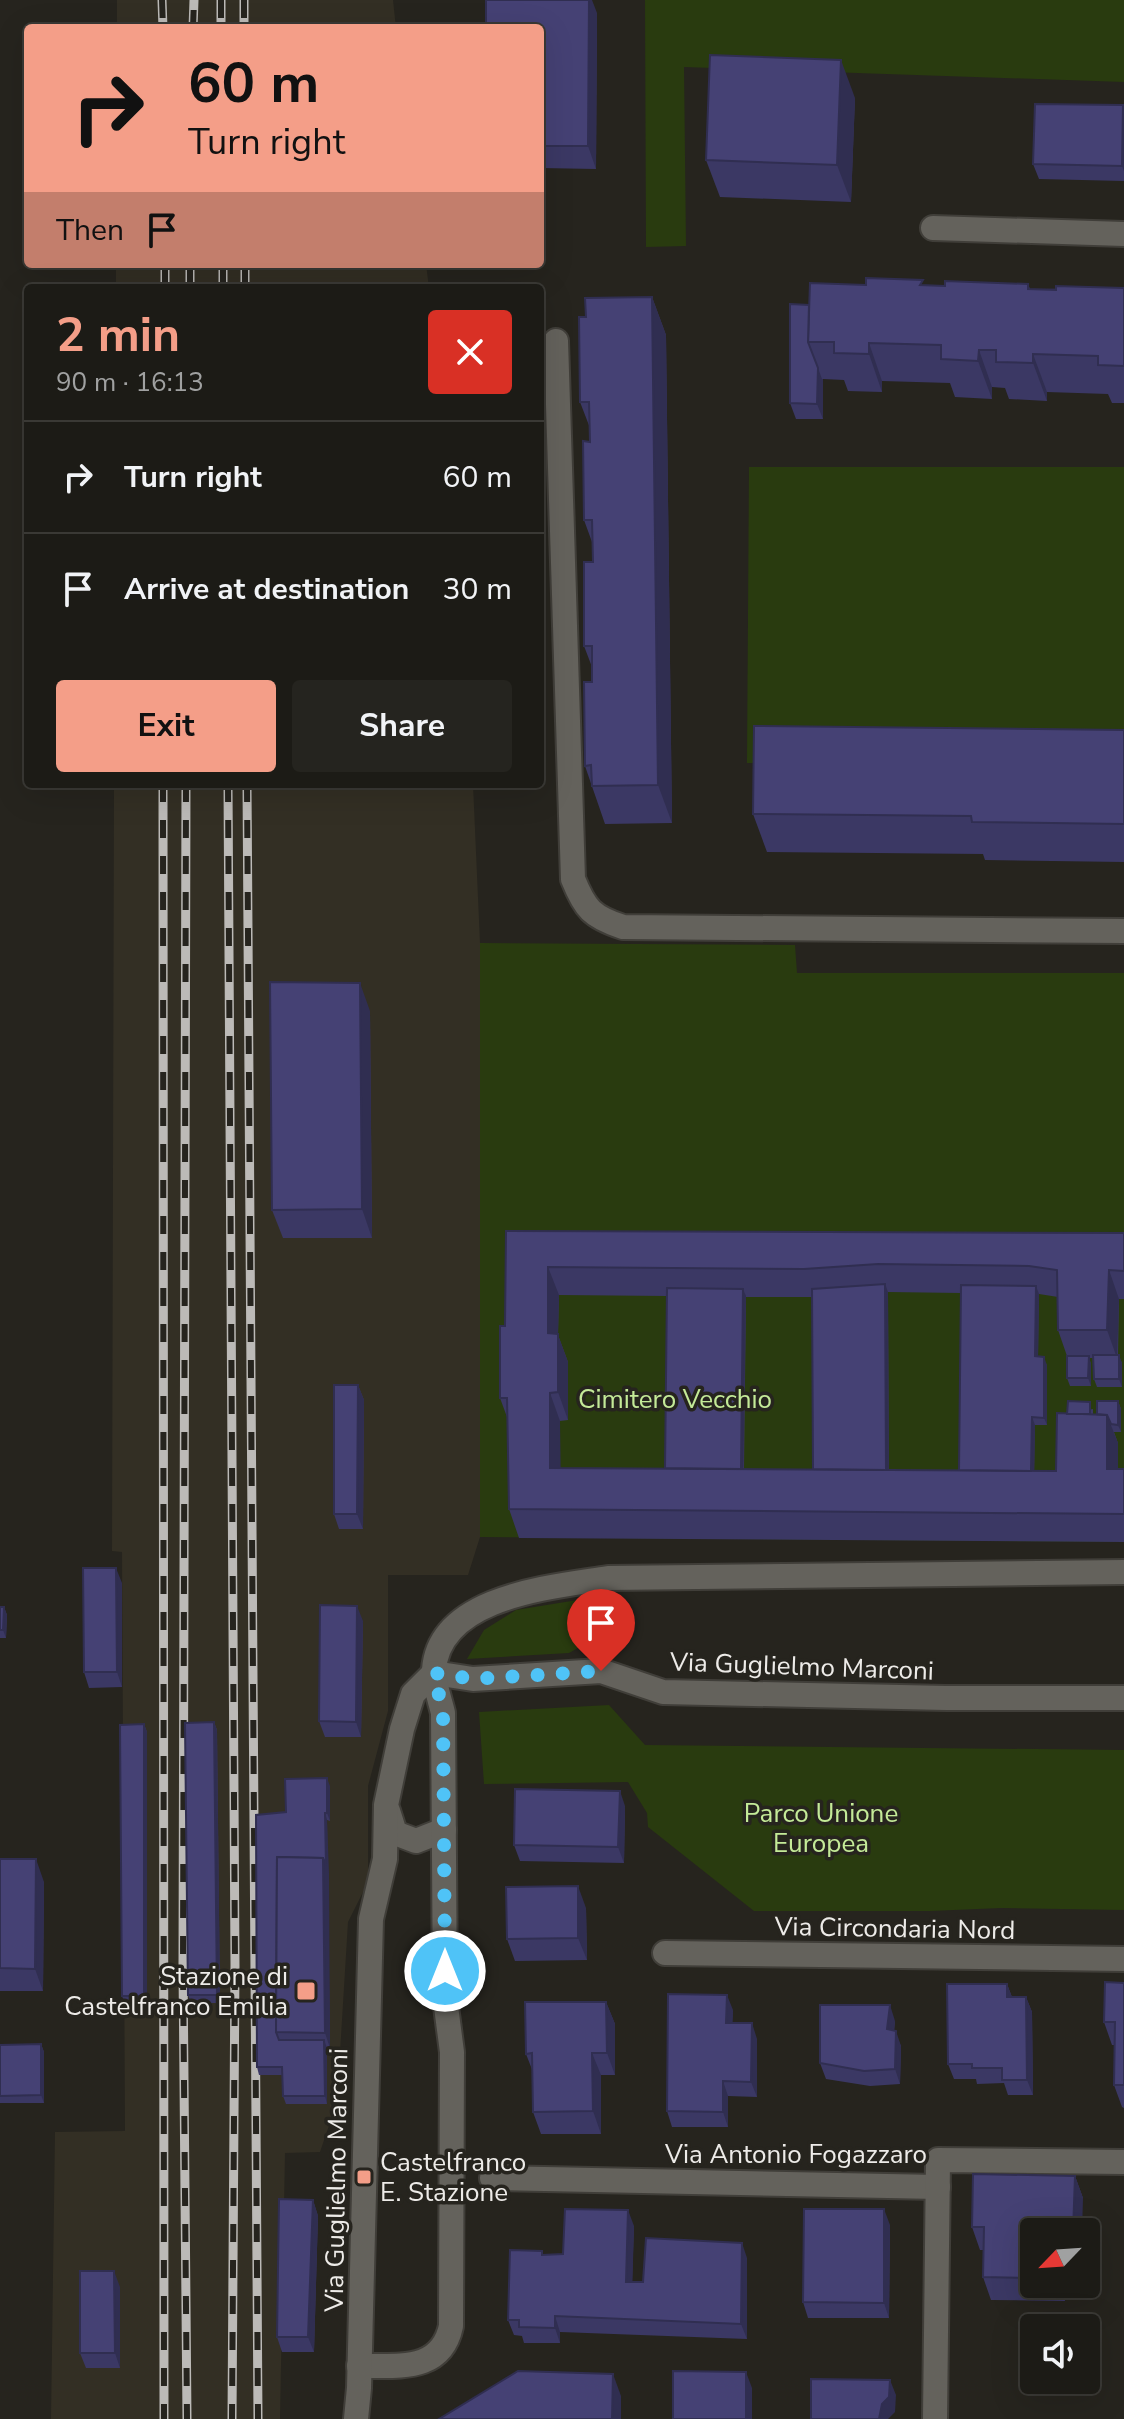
<!DOCTYPE html>
<html lang="en">
<head>
<meta charset="utf-8">
<style>
  :root { --surface:#1c1b16; --page:#25241f; --text:#f1f3f6; --muted:#a0a1a1; --line:#3a3935; --accent:#f49e88 }
  body { margin:0; font-family:"Nunito Sans",sans-serif; background:var(--page); color:var(--text); height:100vh; display:flex; flex-direction:column; font-size:30px; white-space:nowrap }
  * { box-sizing:border-box; margin:0 }
  p { font-size:26px; color:var(--muted) }
  .icon { flex:none; width:44px; height:44px; fill:none; stroke:currentColor; stroke-width:2; stroke-linecap:round; stroke-linejoin:round }
  .map { position:relative; flex:1; overflow:hidden }
  .side { position:absolute; left:24px; top:284px; width:520px; height:504px; display:flex; flex-direction:column; background:var(--surface); border-radius:8px; box-shadow:0 8px 32px #0002,0 0 0 2px var(--line) }
  .side>* { flex:none }
  .guide { position:absolute; left:24px; top:24px; width:520px; height:244px; border-radius:8px; box-shadow:0 8px 32px #0002,0 0 0 2px var(--line); background:#f49e88; color:#111; overflow:hidden }
  .needle { width:52px; rotate:245deg }
  .controls { position:absolute; left:1020px; top:2218px; display:grid; gap:16px }
  .controls a { display:grid; place-items:center; width:80px; height:80px; border-radius:8px; background:var(--surface); box-shadow:0 8px 32px #0002,0 0 0 2px var(--line); font-size:40px }
  .pin { position:absolute; display:grid; place-items:center; width:68px; height:68px; color:#fff; margin:-82px -34px; border-radius:50% 50% 50% 0; rotate:-45deg; box-shadow:0 0 8px #0007 }
  .pin .icon { rotate:45deg }
  .me { position:absolute; width:88px; margin:-44px; rotate:0deg; stroke-linejoin:round; filter:drop-shadow(0 0 6px #0008) }
  .turn { display:flex; align-items:center; gap:28px; height:168px; padding:0 32px; font-size:36px }
  .turn .icon { width:104px; height:104px; stroke-width:2.5 }
  .turn b { display:block; font-size:56px; line-height:68px }
  .then { display:flex; align-items:center; height:76px; padding:0 32px; background:#0003; gap:16px; font-size:30px }
  .round { display:grid; place-items:center; flex:none; width:84px; height:84px; border-radius:8px; background:var(--page) }
  .overview { display:flex; align-items:center; justify-content:space-between; height:136px; padding:0 32px }
  h1 { font-size:48px; font-weight:700; line-height:60px; color:var(--accent) }
  .primary-button { display:flex; gap:16px; margin-top:auto; padding:16px 32px }
  .primary-button a { flex:1; height:92px; border-radius:8px; background:var(--accent); color:#111; font-size:32px; font-weight:700; line-height:92px; text-align:center }
  .primary-button a+a { background:var(--page); color:var(--text) }
  ul { padding:0; list-style:none }
  li { display:flex; align-items:center; gap:24px; height:112px; padding:0 32px; border-top:2px solid var(--line) }
  li div { flex:1 }
  li b { display:block; font-size:30px }
  li em { font-style:normal }
  .map>svg:first-child { display:block }
  .built { fill:#332f24 }
  .green { fill:#293b0f }
  .lines { fill:none; stroke-linecap:round; stroke-linejoin:round }
  .minor-casing { stroke:#403e39; stroke-width:28 }
  .minor { stroke:#64625c; stroke-width:24 }
  .rail-casing { stroke:#bcbab7; stroke-width:9 }
  .rail { stroke:#26241e; stroke-width:6; stroke-dasharray:18; stroke-linecap:butt }
  .wall { fill:#3b3864; fill-rule:evenodd }
  .shaded-wall { fill:#302e51 }
  .building { fill:#454174; stroke:#302e51; stroke-width:2 }
  .route { stroke:#4fc3f7; stroke-width:14; stroke-dasharray:0 25.2 }
  .poi-dot { fill:#f49e88; stroke:#26241e; stroke-width:3 }
  .labels { text-anchor:middle; stroke-width:7; stroke-linejoin:round; paint-order:stroke }
  .park-label { font-size:26px; fill:#c4ea98; stroke:#26241e }
  .street-label { font-size:26px; fill:#edebe8; stroke:#26241e }
  .poi-label { font-size:26px; fill:#edebe8; stroke:#26241e; text-anchor:end }
</style>
</head>
<body>
<div class="map">
<svg width="1124" height="2419" viewBox="0 0 1124 2419">
  <rect width="100%" height="100%" fill="#26241e"/>
  <g class="built">
    <polygon points="117,0 393,0 396,28 117,28"/>
    <polygon points="116,264 426,264 429,288 116,288"/>
    <polygon points="114,784 473,784 480,943 480,1537 468,1575 388,1575 388,1711 368,1786 368,1882 348,1922 337,2102 320,2152 285,2153 280,2419 51,2419 55,2132 125,2131 122,1552 112,1551"/>
  </g>
  <g class="green">
    <polygon points="645,0 1124,0 1124,82 684,67 686,246 646,247"/>
    <polygon points="749,467 1124,467 1124,768 747,763"/>
    <polygon points="480,943 795,945 797,973 1124,973 1124,1542 480,1537"/>
    <polygon points="596,1597 592,1640 569,1653 467,1659 484,1630 516,1610"/>
    <polygon points="609,1705 645,1745 1124,1750 1124,1910 1001,1908 930,1911 754,1911 648,1827 647,1813 628,1782 484,1784 479,1712"/>
  </g>
  <g class="lines">
    <defs>
      <g id="minor">
        <polyline points="933,228 1124,234"/>
        <path d="M556 341 573 879C585 909 592 917 623 927L1124 931"/>
        <polyline points="434,1673 473,1679 601,1671 663,1692 946,1698 1124,1698"/>
        <polyline points="388,1811 395,1833 416,1841 444,1830"/>
        <polyline points="665,1953 1124,1959"/>
        <polyline points="492,2178 938,2187"/>
        <path d="M359 2366C398 2365 441 2373 451 2326L452 2052 445 1999 443 1713C440 1700 434 1684 434 1670 439 1596 552 1587 608 1578L1124 1572"/>
        <polyline points="356,2419 359,2388 371,1919 385,1859 386,1805 402,1729 413,1694 434,1673"/>
        <polyline points="935,2419 938,2160 1124,2162"/>
      </g>
    </defs>
    <use href="#minor" class="minor-casing"/>
    <use href="#minor" class="minor"/>
    <defs>
      <g id="rail">
        <polyline points="162,0 163,28"/>
        <polyline points="221,0 221,28"/>
        <polyline points="244,0 244,28"/>
        <polyline points="193,28 194,0"/>
        <polyline points="165,264 165,288"/>
        <polyline points="223,264 223,288"/>
        <polyline points="245,264 245,288"/>
        <polyline points="190,288 190,264"/>
        <polyline points="163,784 164,2419"/>
        <polyline points="186,784 183,1968 187,2419"/>
        <polyline points="228,784 235,1965 232,2419"/>
        <polyline points="247,784 258,2419"/>
      </g>
    </defs>
    <use href="#rail" class="rail-casing"/>
    <use href="#rail" class="rail"/>
  </g>
  <g class="wall">
    <polygon points="597,13 596,169 540,168 540,28"/>
    <polygon points="855,98 851,202 720,197 706,160"/>
    <polygon points="1124,107 1124,181 1039,179 1033,164"/>
    <polygon points="1028,284 1030,289 1124,288 1124,403 1112,403 1108,394 1047,392 1047,401 1009,399 1005,388 992,387 992,399 955,397 950,383 882,381 882,392 848,391 844,380 823,379 823,419 796,419 790,403 809,305 866,285 945,286"/>
    <polygon points="652,297 666,335 672,823 605,824 585,766 592,682 592,667 584,646 593,562 592,542 584,520 590,428 580,402 586,317"/>
    <polygon points="1124,730 1124,862 985,860 983,854 767,852 753,814"/>
    <polygon points="370,1011 372,1238 283,1238 272,1210"/>
    <path d="M506 1231 1124 1233V1299H1119L1118 1355 1122 1363V1387H1097L1094 1379 1093 1358H1089L1091 1364V1386H1070L1067 1378V1356L1058 1330V1297L1039 1294 1038 1356 1047 1365V1425H1035L1034 1471H1056L1067 1414 1093 1409V1414H1097L1118 1401 1121 1409V1432H1114L1118 1443V1469H1124V1542L519 1538 509 1509 507 1417 500 1398 505 1326ZM888 1292 961 1293 959 1470H889ZM559 1295 667 1296 665 1468H560V1421L568 1420V1362L558 1335ZM746 1297H812L813 1469H744Z"/>
    <polygon points="358,1385 364,1400 363,1529 339,1529 334,1514"/>
    <polygon points="122,1583 122,1687 89,1688 84,1672"/>
    <polygon points="0,1607 4,1607 7,1615 6,1638 0,1638"/>
    <polygon points="363,1621 361,1737 325,1737 319,1721"/>
    <polygon points="214,1722 217,1730 220,2003 191,2003 188,1995"/>
    <polygon points="144,1724 147,1732 147,2004 125,2004 122,1996"/>
    <polygon points="330,1786 330,1821 327,1820 330,2048 327,2048 327,2104 286,2104 283,2096 282,2075 259,2075 257,2067"/>
    <polygon points="625,1806 624,1863 520,1861 514,1845"/>
    <polygon points="0,1859 44,1882 43,1991 0,1991"/>
    <polygon points="586,1908 587,1960 515,1961 507,1939"/>
    <polygon points="1124,1983 1124,2108 1122,2107 1114,2085 1115,2045 1112,2045 1104,2022"/>
    <polygon points="1007,1984 1012,1997 1026,1997 1032,2012 1033,2095 1008,2095 1004,2083 977,2084 976,2079 954,2079 948,2064"/>
    <polygon points="606,2002 615,2024 615,2075 601,2075 601,2134 541,2134 533,2112 533,2072 526,2054"/>
    <polygon points="733,2010 732,2023 757,2039 757,2097 728,2096 728,2127 672,2127 667,2111"/>
    <polygon points="895,2021 894,2031 901,2046 900,2084 870,2086 826,2079 820,2063"/>
    <polygon points="41,2044 44,2052 44,2103 0,2103 0,2045"/>
    <polygon points="1075,2176 1083,2198 1034,2232 1034,2284 1065,2284 1065,2301 991,2300 983,2277 983,2250 980,2250 972,2227"/>
    <polygon points="313,2200 318,2216 314,2352 282,2352 277,2337"/>
    <polygon points="890,2225 889,2318 808,2318 803,2302"/>
    <polygon points="634,2226 632,2282 643,2282 747,2258 747,2339 560,2332 560,2343 524,2343 522,2336 514,2335 508,2320 543,2255 563,2254"/>
    <polygon points="120,2287 120,2368 86,2368 80,2353"/>
  </g>
  <g class="shaded-wall">
    <polygon points="589,0 592,0 597,13 596,169 588,146"/>
    <polygon points="841,60 855,98 851,202 837,165"/>
    <polygon points="1123,105 1124,107 1124,171 1122,166"/>
    <polygon points="652,297 666,335 672,823 658,785"/>
    <polygon points="869,343 882,381 882,392 869,354"/>
    <polygon points="979,350 992,387 992,399 978,361"/>
    <polygon points="1033,354 1047,392 1047,401 1033,363"/>
    <polygon points="818,368 822,379 823,379 823,419 817,404"/>
    <polygon points="360,983 370,1011 372,1238 362,1209"/>
    <polygon points="548,1267 559,1295 558,1335 568,1362 568,1420 558,1392 548,1333"/>
    <polygon points="1109,1270 1119,1299 1117,1358 1107,1330"/>
    <polygon points="885,1284 888,1292 889,1498 886,1490"/>
    <polygon points="1036,1286 1039,1294 1038,1364 1035,1356"/>
    <polygon points="743,1289 746,1296 743,1497 740,1489"/>
    <polygon points="1119,1355 1122,1363 1122,1387 1119,1379"/>
    <polygon points="1089,1356 1091,1364 1091,1386 1088,1378"/>
    <polygon points="1044,1357 1047,1365 1047,1425 1044,1418"/>
    <polygon points="358,1385 364,1400 363,1529 357,1514"/>
    <polygon points="550,1393 560,1421 561,1496 550,1468"/>
    <polygon points="1118,1401 1121,1409 1121,1432 1118,1425"/>
    <polygon points="1107,1415 1118,1443 1118,1497 1107,1469"/>
    <polygon points="1032,1417 1035,1425 1034,1498 1031,1490"/>
    <polygon points="116,1568 122,1583 122,1687 117,1672"/>
    <polygon points="357,1606 363,1621 361,1737 356,1722"/>
    <polygon points="4,1607 7,1615 6,1638 3,1630"/>
    <polygon points="214,1722 217,1730 220,2003 217,1995"/>
    <polygon points="144,1724 147,1732 147,2004 144,1996"/>
    <polygon points="327,1778 330,1786 330,1821 327,1813"/>
    <polygon points="620,1791 625,1806 624,1863 618,1847"/>
    <polygon points="325,1813 327,1820 329,1873 330,2048 325,2033 323,1858"/>
    <polygon points="36,1859 44,1882 43,1991 35,1969"/>
    <polygon points="578,1886 586,1908 587,1960 578,1938"/>
    <polygon points="1007,1984 1013,2000 1007,1997"/>
    <polygon points="727,1995 733,2010 732,2038 726,2023"/>
    <polygon points="1026,1997 1032,2012 1033,2095 1027,2080"/>
    <polygon points="606,2002 615,2024 615,2075 607,2053"/>
    <polygon points="890,2005 895,2021 893,2044 887,2029"/>
    <polygon points="752,2023 757,2039 757,2097 751,2082"/>
    <polygon points="896,2031 901,2046 900,2084 895,2069"/>
    <polygon points="324,2040 327,2048 327,2104 325,2096"/>
    <polygon points="41,2044 44,2052 44,2103 41,2095"/>
    <polygon points="592,2053 601,2075 601,2134 593,2111"/>
    <polygon points="723,2081 728,2096 728,2127 723,2112"/>
    <polygon points="1075,2176 1083,2198 1082,2232 1073,2232"/>
    <polygon points="313,2200 318,2216 314,2352 308,2337"/>
    <polygon points="884,2209 890,2225 889,2318 884,2303"/>
    <polygon points="628,2210 634,2226 632,2298 626,2282"/>
    <polygon points="742,2243 747,2258 747,2339 741,2324"/>
    <polygon points="114,2271 120,2287 120,2368 115,2353"/>
    <polygon points="1058,2284 1065,2284 1065,2301"/>
    <polygon points="555,2316 560,2332 560,2343 555,2328"/>
    <polygon points="746,2372 752,2388 752,2419 746,2419"/>
    <polygon points="613,2374 621,2396 621,2419 612,2419"/>
    <polygon points="890,2380 896,2395 895,2412 888,2419 879,2419 882,2404"/>
  </g>
  <g class="building">
    <polygon points="486,0 589,0 588,146 540,146 540,28 486,28"/>
    <polygon points="710,55 841,60 837,165 706,160"/>
    <polygon points="1035,104 1123,105 1122,166 1033,164"/>
    <polygon points="866,278 923,280 920,285 945,286 945,281 1028,284 1028,289 1056,290 1056,286 1124,288 1124,366 1098,365 1098,356 1033,354 1033,363 996,362 996,350 979,350 978,361 941,359 941,345 869,343 869,354 834,353 834,342 808,342 810,283 866,285"/>
    <polygon points="652,297 658,785 592,786 591,765 585,766 584,682 592,682 592,646 584,646 584,562 593,562 592,520 584,520 583,441 590,442 589,402 580,402 579,317 586,317 585,298"/>
    <polygon points="790,304 809,305 808,342 818,368 817,404 790,403"/>
    <polygon points="754,726 1124,730 1124,824 972,822 971,816 753,814"/>
    <polygon points="270,982 360,983 362,1209 272,1210"/>
    <polygon points="506,1231 1124,1233 1124,1271 1109,1270 1107,1330 1058,1330 1057,1270 1029,1266 878,1264 804,1269 548,1267 548,1333 558,1334 558,1392 550,1393 550,1468 1056,1471 1057,1413 1107,1415 1107,1469 1124,1469 1124,1514 509,1509 507,1398 500,1398 500,1326 505,1326"/>
    <polygon points="885,1284 886,1470 813,1469 812,1289"/>
    <polygon points="961,1285 1036,1286 1035,1356 1044,1357 1044,1418 1032,1417 1031,1471 959,1470"/>
    <polygon points="667,1288 743,1289 741,1469 665,1468"/>
    <polygon points="1093,1355 1119,1355 1119,1379 1094,1379"/>
    <polygon points="1067,1356 1089,1356 1088,1378 1067,1378"/>
    <polygon points="334,1385 358,1385 357,1514 334,1514"/>
    <polygon points="1068,1401 1090,1402 1090,1414 1067,1414"/>
    <polygon points="1097,1401 1118,1401 1118,1425 1111,1424 1107,1415 1097,1414"/>
    <polygon points="83,1568 116,1568 117,1672 84,1672"/>
    <polygon points="320,1605 357,1606 356,1722 319,1721"/>
    <polygon points="0,1607 4,1607 3,1630 0,1630"/>
    <polygon points="214,1722 217,1995 188,1995 185,1723"/>
    <polygon points="144,1724 144,1996 122,1996 120,1725"/>
    <polygon points="327,1778 327,1813 325,1813 326,1865 323,1858 277,1857 276,2032 279,2040 324,2040 325,2096 283,2096 282,2067 257,2067 256,1815 286,1812 285,1779"/>
    <polygon points="515,1789 620,1791 618,1847 514,1845"/>
    <polygon points="277,1857 323,1858 325,2033 276,2032"/>
    <polygon points="0,1859 36,1859 35,1969 0,1968"/>
    <polygon points="578,1886 578,1938 507,1939 506,1887"/>
    <polygon points="1105,1982 1124,1983 1124,2085 1114,2085 1115,2022 1104,2022"/>
    <polygon points="947,1984 1007,1984 1007,1997 1026,1997 1027,2080 1002,2080 1002,2068 972,2068 972,2064 948,2064"/>
    <polygon points="668,1994 727,1995 726,2023 752,2023 751,2082 723,2081 723,2112 667,2111"/>
    <polygon points="525,2002 606,2002 607,2053 592,2053 593,2111 533,2112 532,2053 526,2054"/>
    <polygon points="820,2005 890,2005 887,2029 896,2031 895,2069 864,2071 820,2063"/>
    <polygon points="41,2044 41,2095 0,2096 0,2045"/>
    <polygon points="973,2174 1075,2176 1073,2232 1034,2232 1034,2278 983,2277 984,2227 972,2227"/>
    <polygon points="279,2199 313,2200 308,2337 277,2337"/>
    <polygon points="565,2209 628,2210 626,2282 643,2282 646,2238 742,2243 741,2324 555,2316 555,2328 519,2327 519,2320 508,2320 510,2250 542,2251 542,2255 563,2254"/>
    <polygon points="804,2209 884,2209 884,2303 803,2302"/>
    <polygon points="80,2271 114,2271 115,2353 80,2353"/>
    <polygon points="518,2371 613,2374 612,2419 439,2419"/>
    <polygon points="673,2371 746,2372 746,2419 673,2419"/>
    <polygon points="811,2379 890,2380 889,2397 882,2404 879,2419 811,2419"/>
  </g>
  <g class="lines">
    <polyline class="route" points="445,1971 443,1713 434,1673 473,1679 601,1671"/>
  </g>
  <g class="poi-dot">
    <rect x="296" y="1981" width="20" height="20" rx="4"/>
    <rect x="356" y="2169" width="16" height="16" rx="4"/>
  </g>
  <g class="labels">
    <g class="park-label">
      <text x="675" y="1408">Cimitero Vecchio</text>
      <text x="821" y="1822">Parco Unione<tspan x="821" dy="30">Europea</tspan></text>
    </g>
    <g class="street-label">
      <text transform="translate(802 1666) rotate(2)" y="9">Via Guglielmo Marconi</text>
      <text transform="translate(895 1928) rotate(1)" y="9">Via Circondaria Nord</text>
      <text x="796" y="2163">Via Antonio Fogazzaro</text>
      <text transform="translate(336 2180) rotate(-89)" y="9">Via Guglielmo Marconi</text>
    </g>
    <g class="poi-label">
      <text x="288" y="1985">Stazione di<tspan x="288" dy="30">Castelfranco Emilia</tspan></text>
      <text x="380" y="2171" text-anchor="start">Castelfranco<tspan x="380" dy="30">E. Stazione</tspan></text>
    </g>
  </g>
</svg>
<div class="controls">
<a><svg class="needle" viewBox="-14 -14 28 28"><path d="M0-13l5 13h-10z" fill="#e53935"/><path d="M0 13l5-13h-10z" fill="#a0a1a1"/></svg></a>
<a><svg class="icon" aria-label="sound" viewBox="0 0 24 24"><path d="M4 9h4l5-4v14l-5-4H4zM17 9q2 3 0 6"/></svg></a>
</div>
<div class="pin" style="left:601px;top:1671px;background:#d93025"><svg class="icon" aria-label="arrive" viewBox="0 0 24 24"><path d="M6 21V4h12l-3 4 3 4H6"/></svg></div>
<svg class="me" style="left:445px;top:1971px" viewBox="-20 -20 40 40"><circle r="17" fill="#4fc3f7" stroke="#fff" stroke-width="3"/><path d="M0-11L8 9 0 5-8 9z" fill="#fff"/></svg>
<div class="guide">
<div class="turn"><svg class="icon" aria-label="right" viewBox="0 0 24 24"><path d="M7 20v-9h11M14 6l5 5-5 5"/></svg><div><b>60 m</b>Turn right</div></div>
<div class="then">Then<svg class="icon" aria-label="arrive" viewBox="0 0 24 24"><path d="M6 21V4h12l-3 4 3 4H6"/></svg></div>
</div>
<section class="side">
<div class="overview"><div><h1>2 min</h1><p>90 m · 16:13</p></div><a class="round" style="background:#d93025;color:#fff"><svg class="icon" aria-label="close" viewBox="0 0 24 24"><path d="M6 6l12 12M18 6L6 18"/></svg></a></div>
<ul>
<li><svg class="icon" aria-label="right" viewBox="0 0 24 24"><path d="M7 20v-9h11M14 6l5 5-5 5"/></svg><div><b>Turn right</b></div><em>60 m</em></li>
<li><svg class="icon" aria-label="arrive" viewBox="0 0 24 24"><path d="M6 21V4h12l-3 4 3 4H6"/></svg><div><b>Arrive at destination</b></div><em>30 m</em></li>
</ul>
<div class="primary-button"><a>Exit</a><a>Share</a></div>
</section>
</div>
</body>
</html>
